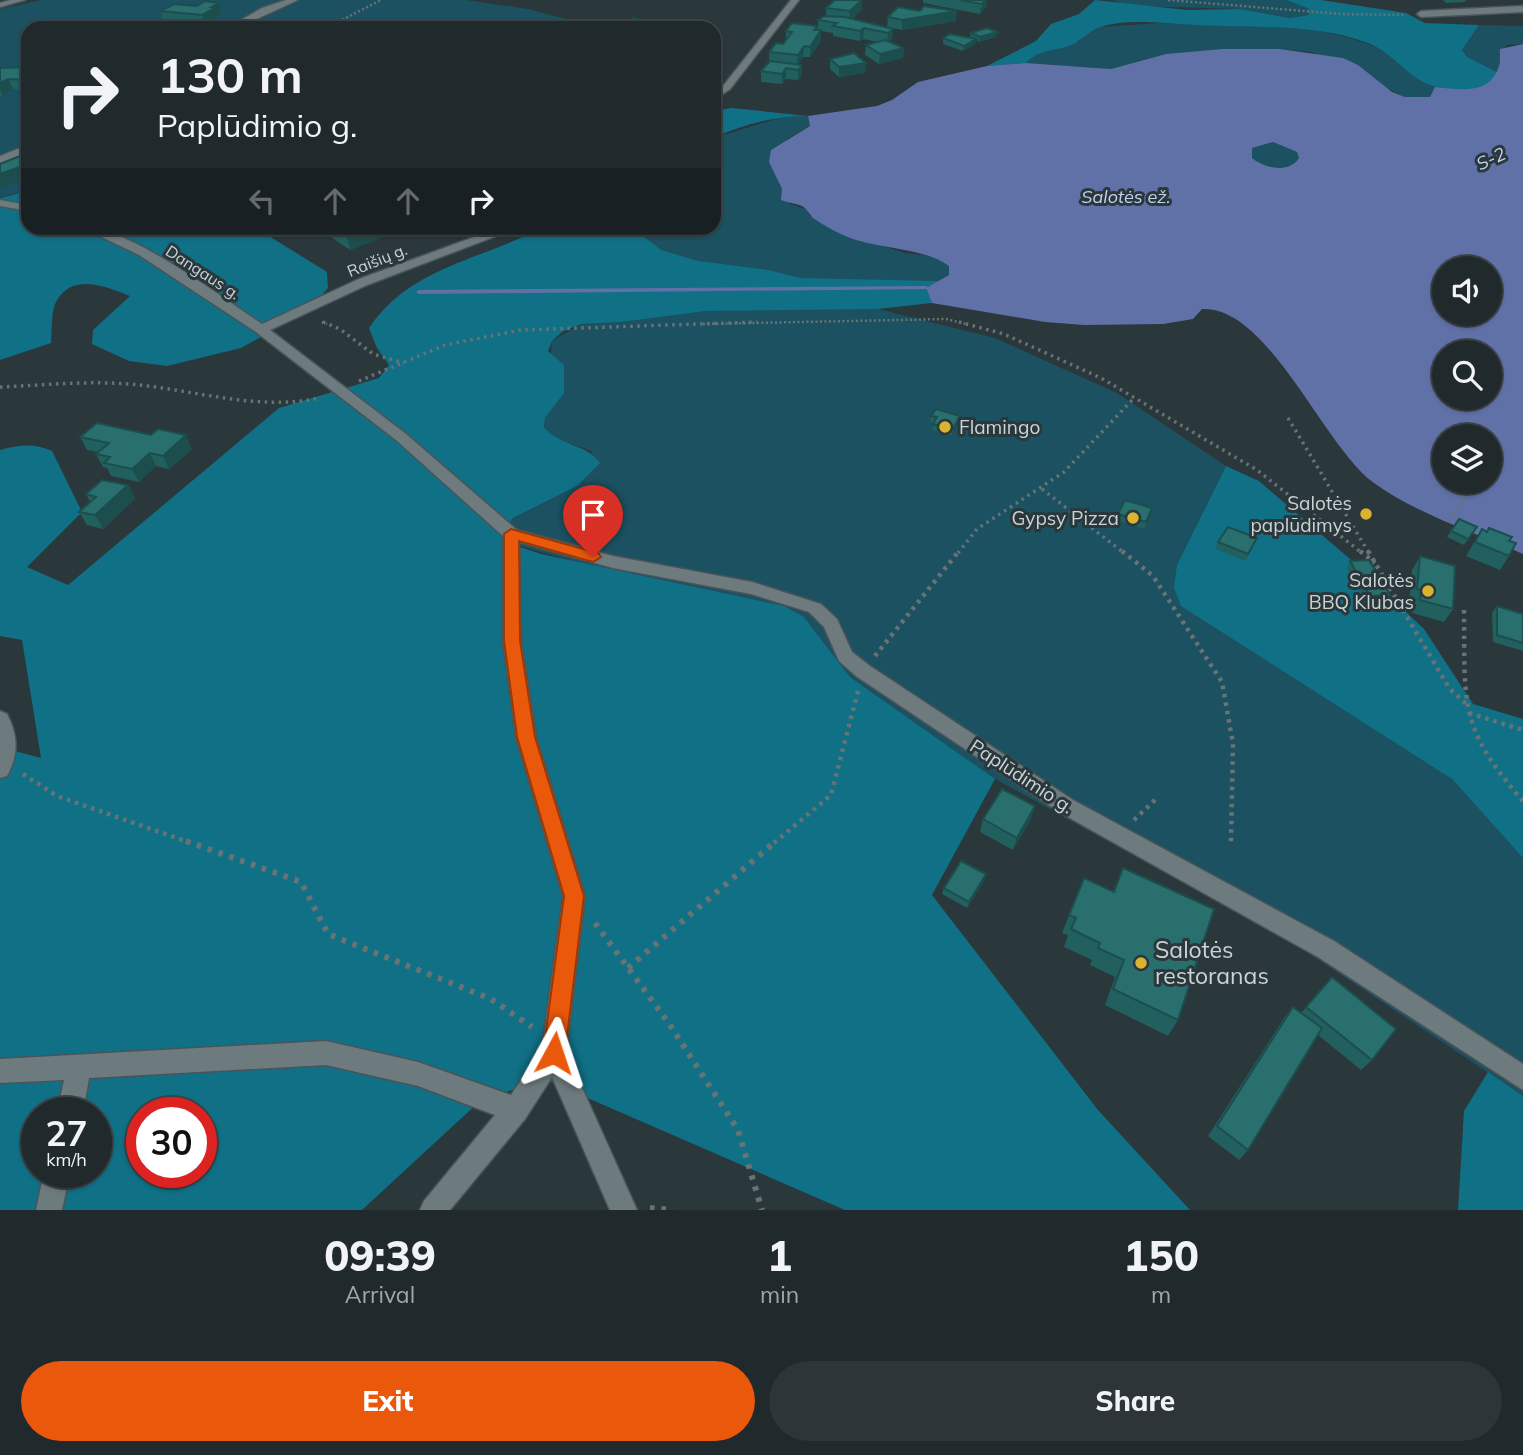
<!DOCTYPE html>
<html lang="en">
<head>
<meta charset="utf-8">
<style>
  :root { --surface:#20292c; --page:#2d3538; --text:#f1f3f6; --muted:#a2a6a9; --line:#3d4548; --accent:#ea580c }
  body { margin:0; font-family:Mulish,sans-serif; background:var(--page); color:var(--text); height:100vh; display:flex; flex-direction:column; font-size:26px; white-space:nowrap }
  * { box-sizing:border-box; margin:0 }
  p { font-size:23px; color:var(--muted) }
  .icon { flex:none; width:38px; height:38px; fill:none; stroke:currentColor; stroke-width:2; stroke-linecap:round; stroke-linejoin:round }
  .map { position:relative; height:1210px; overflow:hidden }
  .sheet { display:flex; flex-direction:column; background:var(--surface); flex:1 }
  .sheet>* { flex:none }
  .guide { position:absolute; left:21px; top:21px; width:700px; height:214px; border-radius:21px; box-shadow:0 2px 5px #0004,0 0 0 2px var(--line); background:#20292c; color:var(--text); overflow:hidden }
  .tools { position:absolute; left:1432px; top:256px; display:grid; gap:14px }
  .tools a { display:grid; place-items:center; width:70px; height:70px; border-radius:50%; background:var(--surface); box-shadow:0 2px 5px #0004,0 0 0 2px var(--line); font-size:35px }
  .speed { position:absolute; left:21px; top:1097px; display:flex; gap:14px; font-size:35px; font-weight:700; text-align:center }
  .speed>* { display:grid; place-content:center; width:91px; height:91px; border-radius:50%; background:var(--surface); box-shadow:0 2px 5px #0004,0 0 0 2px var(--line); line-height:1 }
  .speed small { font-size:18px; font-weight:400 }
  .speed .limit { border:10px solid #d22; background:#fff; color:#111 }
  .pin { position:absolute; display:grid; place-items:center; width:60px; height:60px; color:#fff; margin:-72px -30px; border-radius:50% 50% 50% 0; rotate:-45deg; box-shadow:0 0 7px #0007 }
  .pin .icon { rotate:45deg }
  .me { position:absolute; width:77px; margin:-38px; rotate:5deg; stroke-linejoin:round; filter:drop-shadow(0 0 5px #0008) }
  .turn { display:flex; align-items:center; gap:24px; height:147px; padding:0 21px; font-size:32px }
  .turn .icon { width:91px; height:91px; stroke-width:2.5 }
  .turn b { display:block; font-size:49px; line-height:60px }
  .lanes { display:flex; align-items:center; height:66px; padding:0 21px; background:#0003; justify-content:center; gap:35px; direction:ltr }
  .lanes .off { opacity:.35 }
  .eta { display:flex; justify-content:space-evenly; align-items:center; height:119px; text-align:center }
  .eta b { font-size:42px; font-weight:800; line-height:49px }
  .button { display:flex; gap:14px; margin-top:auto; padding:14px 21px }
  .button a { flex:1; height:80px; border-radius:42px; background:var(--accent); color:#fff; font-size:28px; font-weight:800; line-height:80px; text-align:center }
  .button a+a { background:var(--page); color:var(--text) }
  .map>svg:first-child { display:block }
  .green { fill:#1b5160 }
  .forest { fill:#107086; fill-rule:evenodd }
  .water { fill:#6071a7; fill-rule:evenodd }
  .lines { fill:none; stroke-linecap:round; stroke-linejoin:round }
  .stream { fill:#6071a7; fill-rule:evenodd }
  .minor-casing { stroke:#4a5458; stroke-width:3 }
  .path-far3 { stroke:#687376; stroke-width:2.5; stroke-dasharray:2 2.5; stroke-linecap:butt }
  .path-far2 { stroke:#687376; stroke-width:3.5; stroke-dasharray:2.5 4.5; stroke-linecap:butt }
  .path-far1 { stroke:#687376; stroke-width:4.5; stroke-dasharray:3.5 5; stroke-linecap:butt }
  .path { stroke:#687376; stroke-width:6; stroke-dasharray:4.5 7; stroke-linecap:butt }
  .minor { fill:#6d7b7f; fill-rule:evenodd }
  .wall { fill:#225f5f }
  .shaded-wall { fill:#1c4e4d }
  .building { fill:#286f6e; stroke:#1c4e4d; stroke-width:2 }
  .route { fill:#ea580c; stroke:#983908; stroke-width:2 }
  .poi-dot { fill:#dab333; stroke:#2a373b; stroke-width:2.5 }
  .labels { text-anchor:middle; stroke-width:6; stroke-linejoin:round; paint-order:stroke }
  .far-street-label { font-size:16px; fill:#cbd3d6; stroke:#2a373b }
  .far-water-label { font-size:18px; font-style:italic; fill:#c5d1f1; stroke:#2a373b }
  .poi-label { font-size:19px; fill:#cbd3d6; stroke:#2a373b; text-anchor:end }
  .street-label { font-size:19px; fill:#cbd3d6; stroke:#2a373b }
  .near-poi-label { font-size:23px; fill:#cbd3d6; stroke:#2a373b; text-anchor:start }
</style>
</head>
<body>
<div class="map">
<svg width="1523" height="1210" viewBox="0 0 1523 1210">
  <rect width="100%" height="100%" fill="#2a373b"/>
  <g class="green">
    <polygon points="41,0 466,0 528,9 600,28 28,28 28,191 0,197 0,9"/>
    <polygon points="1111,0 1287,0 1309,9 1309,15 1290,18 1240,9 1131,6"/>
    <path d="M1158 23C1226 26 1304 20 1368 44 1396 54 1407 76 1435 87L1430 97H1405L1311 52 1281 49 1166 54 1111 69 1026 63 1033 55 1079 42 1087 33 1101 27Z"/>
    <polygon points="1479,25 1523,26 1523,44 1507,45 1499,54 1501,63 1497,72 1466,57 1462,50"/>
    <path d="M785 116H808L810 126 787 139 779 184 790 204 806 209 810 216C839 227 868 241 898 251 918 257 929 251 949 266V275L939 281C896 280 841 285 799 278 788 277 778 272 768 270 725 262 661 267 633 228H714V138Z"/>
    <path d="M1273 142 1297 152 1299 158C1289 174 1264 168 1252 158V148Z"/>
    <polygon points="776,308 878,309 995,338 1117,393 1226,466 1177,565 1452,779 1523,858 1523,1096 1292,942 995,779 850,677 804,617 783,606 612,572 505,542 501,535 513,518 577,486 592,451 551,437 544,427 552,341 581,324 622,322 706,311"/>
  </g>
  <g class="forest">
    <path d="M1095 0 1187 10 1240 9 1290 18 1309 15V9L1287 0H1321L1406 13 1425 23 1479 25 1462 50 1467 57 1497 72C1491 95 1454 91 1436 87 1409 80 1396 55 1370 44 1317 23 1252 28 1196 25 1166 24 1129 18 1101 27 1088 31 1081 42 1069 46 1053 51 1038 50 1026 63L987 66 1036 41 1051 24 1079 14Z"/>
    <path d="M732 108 808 116C776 116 743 124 714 138V111Z"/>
    <path d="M28 191V228H256L327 272 328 288 308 311 241 348 167 366 129 361 92 344 93 330 130 296C106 287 71 271 55 304 51 314 52 332 51 343L0 360V198Z"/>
    <path d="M541 228H633L661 250 698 261 769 270 800 278 939 281 926 288 932 303 878 309 706 311 622 322 581 324 562 332 552 341 548 351 564 365V393L545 418 544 427C559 446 586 443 600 463L577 486 513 518 501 535 505 542 541 554 784 606 804 617 850 677 995 779 932 895 1098 1110 1190 1210H845L544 1079 480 1101 362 1210H0V747L41 758 22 640 0 636V450C19 445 34 443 52 451L82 512 27 567 68 585 279 408 379 378 389 365 377 348 369 328C410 267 481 260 541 228ZM37 1113H96V1172H37ZM142 1113H201V1172H142Z"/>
    <polygon points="1226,466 1259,481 1350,559 1424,629 1473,704 1523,719 1523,858 1452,779 1181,606 1174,588 1177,565"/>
    <polygon points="1488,1072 1523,1096 1523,1210 1458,1210 1464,1111"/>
  </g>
  <path class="water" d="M1523 44V554C1476 533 1415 513 1374 483 1323 446 1269 306 1202 309L1193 319 1163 324 1084 325 1045 322 932 303 926 288 949 275V266C926 249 886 249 856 240 841 235 826 227 813 218 809 214 807 209 802 206 795 203 788 203 781 200L782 189 769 162 771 150 810 126 808 116 877 106 892 100 918 82 987 66 1026 63 1111 69 1166 54 1223 49H1280L1343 58 1358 65 1392 92 1405 97H1430L1435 87C1461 90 1490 95 1499 66 1501 61 1499 55 1500 49ZM1273 142 1297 152 1299 158C1289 174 1264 168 1252 158V148ZM1444 268H1489V313H1444ZM1444 352H1489V397H1444ZM1444 436H1489V481H1444Z"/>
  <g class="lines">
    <polygon class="stream" points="926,286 929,288 928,289 419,294 416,292 419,290"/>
    <defs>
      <g id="minor">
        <polygon points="11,0 25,0 0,7 0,3"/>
        <polygon points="286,0 298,0 237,28 227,28 262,8"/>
        <polygon points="791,0 799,0 730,89 714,100 714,92 724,85"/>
        <polygon points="1523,6 1523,12 1421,17 1417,14 1421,11"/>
        <polygon points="28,145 28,152 0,163 0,156"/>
        <polygon points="0,200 28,205 28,211 0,206"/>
        <path d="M83 228C125 224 224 299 262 324L359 279 499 228H514L512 230 367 285 270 330 406 434 517 530 613 556 752 582 821 604 837 619 852 652 870 666 1073 800 1334 941 1523 1064V1090L1318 957 1059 812 856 676 839 661 824 627 809 612 751 594 613 568 519 542 521 641 536 737 585 896 566 1052 637 1210H610L552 1077 525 1119 450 1210H420L424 1201 495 1115 418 1086 326 1065 89 1078 83 1113H57L64 1080 0 1083V1059L326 1041 418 1062 511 1095 542 1049 563 896 516 737 503 641V536L396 440 256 332 139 255Z"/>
        <path d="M0 711 7 714C18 736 19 754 7 776L0 778Z"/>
        <polygon points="44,1172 70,1172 62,1210 36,1210"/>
      </g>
    </defs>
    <use href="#minor" class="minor-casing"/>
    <g class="path-far3">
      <polyline points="1168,0 1341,14 1405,15"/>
      <polyline points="326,28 381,0"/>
      <polyline points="322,322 327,324"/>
      <polyline points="703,324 946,319 966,324"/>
    </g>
    <g class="path-far2">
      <polyline points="323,322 340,329 373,354 404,363"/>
      <polyline points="959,322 1004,334 1101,378 1257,470 1362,553"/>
      <polyline points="359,381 445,345 521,330 757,322"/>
      <path d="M0 387C46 385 93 380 139 385 197 391 261 411 319 398"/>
      <polyline points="1288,418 1369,553"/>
      <polyline points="1042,489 1124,553"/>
      <polyline points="1449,521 1471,490"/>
      <polyline points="958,553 977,529 1064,472 1134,398"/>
    </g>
    <g class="path-far1">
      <polyline points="1122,551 1153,576 1222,682 1233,744 1231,842"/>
      <polyline points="1360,551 1375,563"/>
      <polyline points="1368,551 1449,688 1466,704"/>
      <path d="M1464 610C1465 703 1458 727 1523 801"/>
      <polyline points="875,656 959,551"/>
      <polyline points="1469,713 1523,730"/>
      <polyline points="23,774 57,796 191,843"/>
      <polyline points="1134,820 1157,798"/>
      <polyline points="774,843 831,795 858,691"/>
    </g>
    <g class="path">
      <polyline points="186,841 301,882 328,934 491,999 532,1027"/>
      <polyline points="595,923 668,1022 738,1130 762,1210"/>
      <polyline points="628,968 776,841"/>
      <polyline points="650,1208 673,1210"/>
    </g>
    <use href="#minor" class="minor"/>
  </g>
  <g class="wall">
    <polygon points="923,0 987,0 986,7 980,14 923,3"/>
    <polygon points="1443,0 1466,0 1465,2 1446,3"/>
    <polygon points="826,8 862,10 852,19 887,27 888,17 956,21 902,30 892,28 893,29 892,39 889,42 904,48 903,58 879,64 865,55 866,45 878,42 863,39 860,41 833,36 833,33 821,31 821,41 810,57 803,57 798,64 802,65 802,75 798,80 786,79 782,84 761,82 761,71 769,61 769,52 783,44 786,40 786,31 817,26 817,30 818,30 818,20 826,16"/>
    <polygon points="160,11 222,13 218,15 219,17 205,25 164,21"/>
    <polygon points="971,33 996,37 979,42 976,40 975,44 963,51 943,44 943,38 970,38"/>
    <polygon points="830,59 865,73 839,77 830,69"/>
    <polygon points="28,67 28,90 13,89 3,96 0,96 0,68"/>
    <polygon points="318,228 381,228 383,237 350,250"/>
    <polygon points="931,416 960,416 959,423 952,436 932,430 933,423 930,422"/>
    <polygon points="80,437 192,449 169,469 156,466 139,482 111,476 107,468 103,467 96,454 98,452 87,450"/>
    <polygon points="128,485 135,499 103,529 87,525 79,512 90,502 86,494"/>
    <polygon points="1118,514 1150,515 1144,529 1116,520"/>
    <polygon points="1477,527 1464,545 1447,537 1451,531"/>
    <polygon points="1482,529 1509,541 1509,556 1500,570 1466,556"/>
    <polygon points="1218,542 1254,545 1245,561 1216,549"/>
    <polygon points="1420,556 1453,609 1444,622 1412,613 1413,604 1409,602 1412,570"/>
    <polygon points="1350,561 1390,595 1386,602 1366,602 1347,568"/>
    <polygon points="1497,606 1523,614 1523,651 1493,642 1492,613"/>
    <polygon points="983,819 1031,819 1013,850 980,832"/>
    <polygon points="1123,868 1178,1020 1168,1036 1105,1005 1115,977 1090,965 1092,960 1064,947 1068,935 1062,933 1084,878 1113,891"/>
    <polygon points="986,874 984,881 967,908 942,894 944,888"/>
    <polygon points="1332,977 1372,1060 1361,1070 1318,1035 1248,1150 1239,1160 1208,1136 1284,1018 1293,1007 1301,1013"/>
  </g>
  <g class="shaded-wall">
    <polygon points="862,0 862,10 849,21 850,11"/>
    <polygon points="985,0 987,0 986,7 980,14 982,4"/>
    <polygon points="219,3 222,13 218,15 219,17 205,25 202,15 212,7"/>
    <polygon points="957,11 956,21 902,30 902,20"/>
    <polygon points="656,23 656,28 646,28"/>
    <polygon points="864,28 863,39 860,41 860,31"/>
    <polygon points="893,29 892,39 887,43 888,33"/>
    <polygon points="821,30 821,41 810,57 810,47"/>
    <polygon points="997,32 996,37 979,42 980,37"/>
    <polygon points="976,39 975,44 963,51 964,46"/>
    <polygon points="804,46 803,57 797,66 798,55"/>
    <polygon points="904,48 903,58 879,64 880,54"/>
    <polygon points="866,63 865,73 839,77 839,67"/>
    <polygon points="802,65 802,75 798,80 798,70"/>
    <polygon points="786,68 786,79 782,84 782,74"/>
    <polygon points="8,79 13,89 3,96 0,89 0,83"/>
    <polygon points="28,160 28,178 0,188 0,174"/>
    <polygon points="373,228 381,228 383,237 350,250 347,237"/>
    <polygon points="960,416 959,423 952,436 953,429"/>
    <polygon points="186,435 192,449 169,469 163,456"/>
    <polygon points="150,453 156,466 139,482 132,469"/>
    <polygon points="128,485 135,499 103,529 95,515"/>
    <polygon points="1035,806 1031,819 1013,850 1017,838"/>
    <polygon points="986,874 984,881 967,908 969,902"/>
  </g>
  <g class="building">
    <polygon points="835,0 862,0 850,11 826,8"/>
    <polygon points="960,0 985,0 982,4"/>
    <polygon points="205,1 219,3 212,7 216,7 202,15 160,11 174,4 197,6"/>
    <polygon points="924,6 957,11 902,20 888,17 898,7 920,11"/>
    <polygon points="824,16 845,17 893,29 888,33 864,28 860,31 833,26 837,23 818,20"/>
    <polygon points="633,18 656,23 646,28 614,28"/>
    <polygon points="792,23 817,26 814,30 821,30 810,47 804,46 798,55 769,52 776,43 783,44 792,32 786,31"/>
    <polygon points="684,24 709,28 679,28"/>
    <polygon points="987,28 997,32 980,37 971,33"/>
    <polygon points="950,34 976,39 964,46 943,38"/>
    <polygon points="885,40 904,48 880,54 866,45"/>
    <polygon points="854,53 866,63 839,67 830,59"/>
    <polygon points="770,61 802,65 798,70 786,68 782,74 761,71"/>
    <polygon points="28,67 28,78 25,80 8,79 0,83 0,68"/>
    <polygon points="20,156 24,158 28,156 28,160 26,161 28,162 28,164 0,174 0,164"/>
    <polygon points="332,228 373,228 347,237"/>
    <polygon points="936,409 960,416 953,429 933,424 937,417 931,416"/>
    <polygon points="97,423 151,435 158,429 186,435 163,456 150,453 132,469 104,463 110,457 96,454 109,443 80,437"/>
    <polygon points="102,480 128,485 95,515 79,512 96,497 86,494"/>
    <polygon points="1125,500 1152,508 1146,522 1118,514"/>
    <polygon points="1459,519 1477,527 1468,539 1451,531"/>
    <polygon points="1228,527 1257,538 1248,554 1218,542"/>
    <polygon points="1489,528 1512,537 1509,541 1516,543 1509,556 1475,542 1482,529 1487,532"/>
    <polygon points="1420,556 1455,566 1453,609 1420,600 1421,590 1417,589"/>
    <polygon points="1369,560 1390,595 1370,596 1350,561"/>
    <polygon points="1497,606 1523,614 1523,643 1497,635"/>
    <polygon points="1002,789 1035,806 1017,838 983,819"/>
    <polygon points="961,861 986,874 969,902 944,888"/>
    <polygon points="1123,868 1214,909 1178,1020 1113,989 1124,960 1098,948 1100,943 1071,929 1076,918 1069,915 1084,878 1114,892"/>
    <polygon points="1332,977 1396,1029 1372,1060 1306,1007"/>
    <polygon points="1293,1007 1322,1028 1248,1150 1217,1126"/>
  </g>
  <polygon class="route" points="511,529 598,553 601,557 593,562 519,541 520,641 535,737 584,896 565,1053 562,1061 554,1064 546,1061 543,1053 564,896 517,737 504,641 504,534"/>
  <g class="poi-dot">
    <circle cx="945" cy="427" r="7"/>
    <circle cx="1366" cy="514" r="7"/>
    <circle cx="1133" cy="518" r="7"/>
    <circle cx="1428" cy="591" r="7"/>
    <circle cx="1141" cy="963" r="7"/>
  </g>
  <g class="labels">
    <g class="far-street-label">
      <text transform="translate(377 260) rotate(-22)" y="6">Raišių g.</text>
      <text transform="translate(203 272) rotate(33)" y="6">Dangaus g.</text>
    </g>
    <g class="far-water-label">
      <text transform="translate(1491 159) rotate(-25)" y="6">S-2</text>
      <text x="1126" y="203">Salotės ež.</text>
    </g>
    <g class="poi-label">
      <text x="959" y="434" text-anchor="start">Flamingo</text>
      <text x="1352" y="510">Salotės<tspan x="1352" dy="22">paplūdimys</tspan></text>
      <text x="1119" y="525">Gypsy Pizza</text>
      <text x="1414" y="587">Salotės<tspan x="1414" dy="22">BBQ Klubas</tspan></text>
    </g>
    <g class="street-label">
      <text transform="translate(1022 776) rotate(33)" y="7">Paplūdimio g.</text>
    </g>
    <g class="near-poi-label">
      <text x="1155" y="958">Salotės<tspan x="1155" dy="26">restoranas</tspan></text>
    </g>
  </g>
</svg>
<div class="tools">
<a><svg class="icon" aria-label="sound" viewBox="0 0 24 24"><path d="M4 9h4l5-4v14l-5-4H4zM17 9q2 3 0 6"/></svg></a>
<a><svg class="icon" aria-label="search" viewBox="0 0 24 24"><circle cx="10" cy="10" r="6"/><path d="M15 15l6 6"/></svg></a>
<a><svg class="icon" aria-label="layers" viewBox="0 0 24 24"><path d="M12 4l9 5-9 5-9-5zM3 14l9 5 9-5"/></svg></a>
</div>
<div class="speed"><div>27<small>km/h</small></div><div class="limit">30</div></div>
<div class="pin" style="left:593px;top:557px;background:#d93025"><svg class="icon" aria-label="arrive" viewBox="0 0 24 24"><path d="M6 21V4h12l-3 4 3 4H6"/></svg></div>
<svg class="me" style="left:554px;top:1053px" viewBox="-20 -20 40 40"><path d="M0-17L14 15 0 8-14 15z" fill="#ea580c" stroke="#fff" stroke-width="4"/></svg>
<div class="guide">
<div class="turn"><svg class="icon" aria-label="right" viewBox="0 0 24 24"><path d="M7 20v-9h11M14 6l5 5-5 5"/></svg><div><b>130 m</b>Paplūdimio g.</div></div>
<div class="lanes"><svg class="icon off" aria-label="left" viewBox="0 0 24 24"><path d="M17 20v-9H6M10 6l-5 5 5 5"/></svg><svg class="icon off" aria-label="ahead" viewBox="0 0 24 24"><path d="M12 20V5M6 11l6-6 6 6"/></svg><svg class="icon off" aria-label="ahead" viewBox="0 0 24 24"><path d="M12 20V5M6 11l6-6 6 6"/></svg><svg class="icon" aria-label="right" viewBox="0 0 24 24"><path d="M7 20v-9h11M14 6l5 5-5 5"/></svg></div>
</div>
</div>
<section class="sheet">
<div class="eta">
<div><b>09:39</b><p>Arrival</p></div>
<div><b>1</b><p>min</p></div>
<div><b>150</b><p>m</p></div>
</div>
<div class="button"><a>Exit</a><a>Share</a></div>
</section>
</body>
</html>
